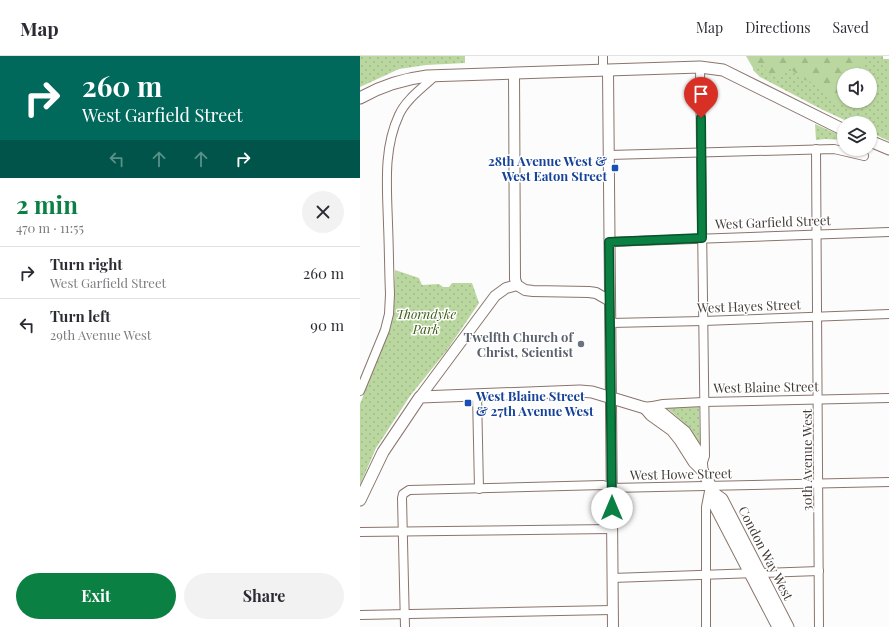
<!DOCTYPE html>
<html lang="en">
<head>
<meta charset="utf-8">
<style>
  :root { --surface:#fff; --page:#f2f2f3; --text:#2b2b33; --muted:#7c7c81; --line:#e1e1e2; --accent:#0b8043 }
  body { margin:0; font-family:"Playfair Display",serif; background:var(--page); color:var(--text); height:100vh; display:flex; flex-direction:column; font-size:15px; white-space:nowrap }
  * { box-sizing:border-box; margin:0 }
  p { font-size:13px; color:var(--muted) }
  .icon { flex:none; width:22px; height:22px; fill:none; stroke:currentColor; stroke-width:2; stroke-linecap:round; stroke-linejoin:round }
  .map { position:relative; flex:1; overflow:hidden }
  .details { display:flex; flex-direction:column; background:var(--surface); width:360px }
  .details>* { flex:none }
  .top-card { background:#00695c; color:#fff; overflow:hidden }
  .controls { position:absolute; left:477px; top:12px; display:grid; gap:8px }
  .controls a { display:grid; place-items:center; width:40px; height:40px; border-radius:50%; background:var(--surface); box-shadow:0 1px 3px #0004; font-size:20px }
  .pin { position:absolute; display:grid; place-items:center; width:34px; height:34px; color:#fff; margin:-41px -17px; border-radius:50% 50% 50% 0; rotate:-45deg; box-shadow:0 0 4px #0007 }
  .pin .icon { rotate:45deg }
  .me { position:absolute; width:44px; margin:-22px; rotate:0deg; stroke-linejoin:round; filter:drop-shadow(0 0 3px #0008) }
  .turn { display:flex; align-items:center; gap:14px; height:84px; padding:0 16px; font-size:18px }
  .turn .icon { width:52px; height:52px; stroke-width:2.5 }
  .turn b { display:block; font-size:28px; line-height:34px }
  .lanes { display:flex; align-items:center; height:38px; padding:0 16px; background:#0003; justify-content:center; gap:20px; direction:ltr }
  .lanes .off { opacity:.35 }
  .round { display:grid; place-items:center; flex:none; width:42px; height:42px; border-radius:21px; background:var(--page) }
  .summary { display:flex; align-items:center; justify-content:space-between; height:68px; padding:0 16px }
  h1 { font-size:24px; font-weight:700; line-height:30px; color:var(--accent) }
  .primary-button { display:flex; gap:8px; margin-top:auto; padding:8px 16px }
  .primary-button a { flex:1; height:46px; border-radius:24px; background:var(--accent); color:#fff; font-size:16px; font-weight:700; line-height:46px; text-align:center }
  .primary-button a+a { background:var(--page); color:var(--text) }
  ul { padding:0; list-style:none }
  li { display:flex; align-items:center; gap:12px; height:52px; padding:0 16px; border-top:1px solid var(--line) }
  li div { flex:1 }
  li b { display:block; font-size:15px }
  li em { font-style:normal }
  header { display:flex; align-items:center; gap:24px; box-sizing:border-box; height:56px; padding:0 20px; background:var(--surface); border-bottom:1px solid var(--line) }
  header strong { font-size:19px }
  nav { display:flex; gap:22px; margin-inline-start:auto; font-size:14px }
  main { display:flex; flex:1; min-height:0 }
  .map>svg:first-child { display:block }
  .grass { fill:url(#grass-dots); fill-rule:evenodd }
  .forest { fill:url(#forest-firs) }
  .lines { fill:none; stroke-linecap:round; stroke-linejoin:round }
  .minor-casing { stroke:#8a756c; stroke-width:10 }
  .tertiary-casing { stroke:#8a756c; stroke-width:12 }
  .secondary-casing { stroke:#8a756c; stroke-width:13 }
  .minor { stroke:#fff; stroke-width:8 }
  .tertiary { stroke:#fff; stroke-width:10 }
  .secondary { stroke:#fff; stroke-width:11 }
  .route-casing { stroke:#07532c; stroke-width:10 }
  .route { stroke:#0b8043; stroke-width:7 }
  .transit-dot { fill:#1a4fb4; stroke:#fff; stroke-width:1.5 }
  .worship-dot { fill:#6b7280; stroke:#fff; stroke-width:1.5 }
  .labels { text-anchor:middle; stroke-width:3; stroke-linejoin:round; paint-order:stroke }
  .transit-label { font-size:13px; font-weight:bold; fill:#164399; stroke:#fff; text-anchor:end }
  .street-label { font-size:13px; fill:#443b36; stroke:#fff }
  .park-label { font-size:13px; font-style:italic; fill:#3b5c10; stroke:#fff }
  .worship-label { font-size:13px; font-weight:bold; fill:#5b616d; stroke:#fff; text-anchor:end }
</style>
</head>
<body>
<header>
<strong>Map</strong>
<nav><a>Map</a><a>Directions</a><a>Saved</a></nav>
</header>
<main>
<section class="details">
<div class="top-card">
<div class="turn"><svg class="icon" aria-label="right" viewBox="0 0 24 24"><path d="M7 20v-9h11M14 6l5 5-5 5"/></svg><div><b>260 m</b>West Garfield Street</div></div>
<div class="lanes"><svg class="icon off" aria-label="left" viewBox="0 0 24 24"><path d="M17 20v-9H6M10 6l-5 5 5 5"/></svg><svg class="icon off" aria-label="ahead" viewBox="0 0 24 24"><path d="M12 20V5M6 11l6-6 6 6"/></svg><svg class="icon off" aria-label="ahead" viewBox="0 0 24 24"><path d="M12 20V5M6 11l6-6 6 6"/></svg><svg class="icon" aria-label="right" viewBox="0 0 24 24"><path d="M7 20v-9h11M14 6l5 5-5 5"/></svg></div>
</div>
<div class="summary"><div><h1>2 min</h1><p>470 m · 11:55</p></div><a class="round"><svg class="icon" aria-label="close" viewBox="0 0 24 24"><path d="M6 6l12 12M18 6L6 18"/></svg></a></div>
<ul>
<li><svg class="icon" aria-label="right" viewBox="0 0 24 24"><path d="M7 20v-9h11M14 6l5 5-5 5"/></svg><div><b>Turn right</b><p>West Garfield Street</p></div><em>260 m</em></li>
<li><svg class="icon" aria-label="left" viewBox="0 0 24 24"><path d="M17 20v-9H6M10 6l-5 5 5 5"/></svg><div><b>Turn left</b><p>29th Avenue West</p></div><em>90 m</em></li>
</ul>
<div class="primary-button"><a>Exit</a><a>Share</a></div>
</section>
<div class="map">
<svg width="529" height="571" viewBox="0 0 529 571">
  <defs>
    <pattern id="grass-dots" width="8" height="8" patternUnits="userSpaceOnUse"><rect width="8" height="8" fill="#b9d79f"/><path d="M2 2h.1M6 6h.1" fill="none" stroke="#a0b98a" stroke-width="1.8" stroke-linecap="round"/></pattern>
    <pattern id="forest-firs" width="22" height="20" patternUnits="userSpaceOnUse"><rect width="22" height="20" fill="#b9d79f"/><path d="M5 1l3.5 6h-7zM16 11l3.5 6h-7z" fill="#a0b98a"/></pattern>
  </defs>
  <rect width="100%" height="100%" fill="#fcfcfc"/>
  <g class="grass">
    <polygon points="0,0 105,0 105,7 66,9 39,13 0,31"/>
    <path d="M393 0H523V3H529V85L510 76V67H491L461 53 400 21 393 14ZM484 19H510V45H484Z"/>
    <polygon points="455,68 484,81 484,84 465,83 456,84"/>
    <polygon points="35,214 59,222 62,229 79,228 83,231 89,231 92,227 112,227 119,247 87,294 50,340 16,392 0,429 0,348 30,272 34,251"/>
    <polygon points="339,351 340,389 322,365 307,352"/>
  </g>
  <polygon class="forest" points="386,0 501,0 507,19 484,19 484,45 501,45 500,50 474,47 460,29 445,24 429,12 420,20 408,18 401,7 393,12"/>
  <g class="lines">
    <defs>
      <g id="minor">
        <polyline points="243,0 243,15"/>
        <polyline points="340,11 345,400 343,406"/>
        <polyline points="456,93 459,571"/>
        <polyline points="249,99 474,93 504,100"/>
        <polyline points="249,186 529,176"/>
        <polyline points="250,267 343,265 529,258"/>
        <path d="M0 335 25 274 29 258 30 238C29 215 29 191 28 168 27 131 23 93 39 59 46 43 64 31 76 19"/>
        <polyline points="117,338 119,433"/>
        <polyline points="288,351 303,348 343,346 529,342"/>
        <polyline points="0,476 252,473"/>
        <polyline points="252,522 459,515"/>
        <polyline points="0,559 252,554"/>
        <polyline points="45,571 42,442 43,438 49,434 243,429 251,432 529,426"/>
        <polyline points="346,571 346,451 350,430"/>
      </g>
      <g id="tertiary">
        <polyline points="248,15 253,571"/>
        <polyline points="154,17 155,223 157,229"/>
        <polyline points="157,229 165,234 173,235 229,236 236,237 250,245"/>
        <polyline points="60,341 135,240 146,232 157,229"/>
      </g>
      <g id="secondary">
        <path d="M0 42C21 30 43 23 67 20L340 11 363 14 484 74"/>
        <polyline points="510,85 529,93"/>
        <polyline points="285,352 291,359 312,374 320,384 334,406 342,414 355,438 362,443 428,571"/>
        <polyline points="355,438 354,448 418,571"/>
        <polyline points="0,444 23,396 60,341 220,335 232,336 285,352 293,352 302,357 325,376 341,401 342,414"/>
      </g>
    </defs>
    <use href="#minor" class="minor-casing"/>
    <use href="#tertiary" class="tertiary-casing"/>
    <use href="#secondary" class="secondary-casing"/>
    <use href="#minor" class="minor"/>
    <use href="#tertiary" class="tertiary"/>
    <use href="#secondary" class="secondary"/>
  </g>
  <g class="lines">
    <defs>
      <polyline id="route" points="252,452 249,186 342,182 341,62"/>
    </defs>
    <use href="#route" class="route-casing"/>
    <use href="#route" class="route"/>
  </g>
  <g class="transit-dot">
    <rect x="251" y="108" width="8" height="8" rx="2"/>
    <rect x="104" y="343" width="8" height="8" rx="2"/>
  </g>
  <circle class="worship-dot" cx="221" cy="288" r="4"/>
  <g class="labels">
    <g class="transit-label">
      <text x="247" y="110">28th Avenue West &amp;<tspan x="247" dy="15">West Eaton Street</tspan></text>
      <text x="116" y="345" text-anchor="start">West Blaine Street<tspan x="116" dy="15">&amp; 27th Avenue West</tspan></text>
    </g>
    <g class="street-label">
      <text transform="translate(413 166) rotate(-2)" y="5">West Garfield Street</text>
      <text transform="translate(389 250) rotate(-2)" y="5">West Hayes Street</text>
      <text transform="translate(406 331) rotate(-1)" y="5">West Blaine Street</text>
      <text transform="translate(447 404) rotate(-90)" y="5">30th Avenue West</text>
      <text transform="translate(321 418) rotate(-1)" y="5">West Howe Street</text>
      <text transform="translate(406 497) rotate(63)" y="5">Condon Way West</text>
    </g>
    <g class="park-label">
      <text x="66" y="263">Thorndyke<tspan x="66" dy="15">Park</tspan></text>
    </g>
    <g class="worship-label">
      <text x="213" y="286">Twelfth Church of<tspan x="213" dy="15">Christ, Scientist</tspan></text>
    </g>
  </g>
</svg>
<div class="controls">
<a><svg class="icon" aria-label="sound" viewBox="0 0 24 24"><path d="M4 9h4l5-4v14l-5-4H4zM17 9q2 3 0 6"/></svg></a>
<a><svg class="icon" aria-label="layers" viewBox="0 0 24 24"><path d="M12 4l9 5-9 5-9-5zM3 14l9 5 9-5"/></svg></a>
</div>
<div class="pin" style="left:341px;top:62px;background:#d93025"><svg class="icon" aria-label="arrive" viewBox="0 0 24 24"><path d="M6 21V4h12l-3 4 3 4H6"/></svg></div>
<svg class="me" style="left:252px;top:452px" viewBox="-20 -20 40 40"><circle r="19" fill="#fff"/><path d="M0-13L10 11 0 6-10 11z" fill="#0b8043"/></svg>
</div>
</main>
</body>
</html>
